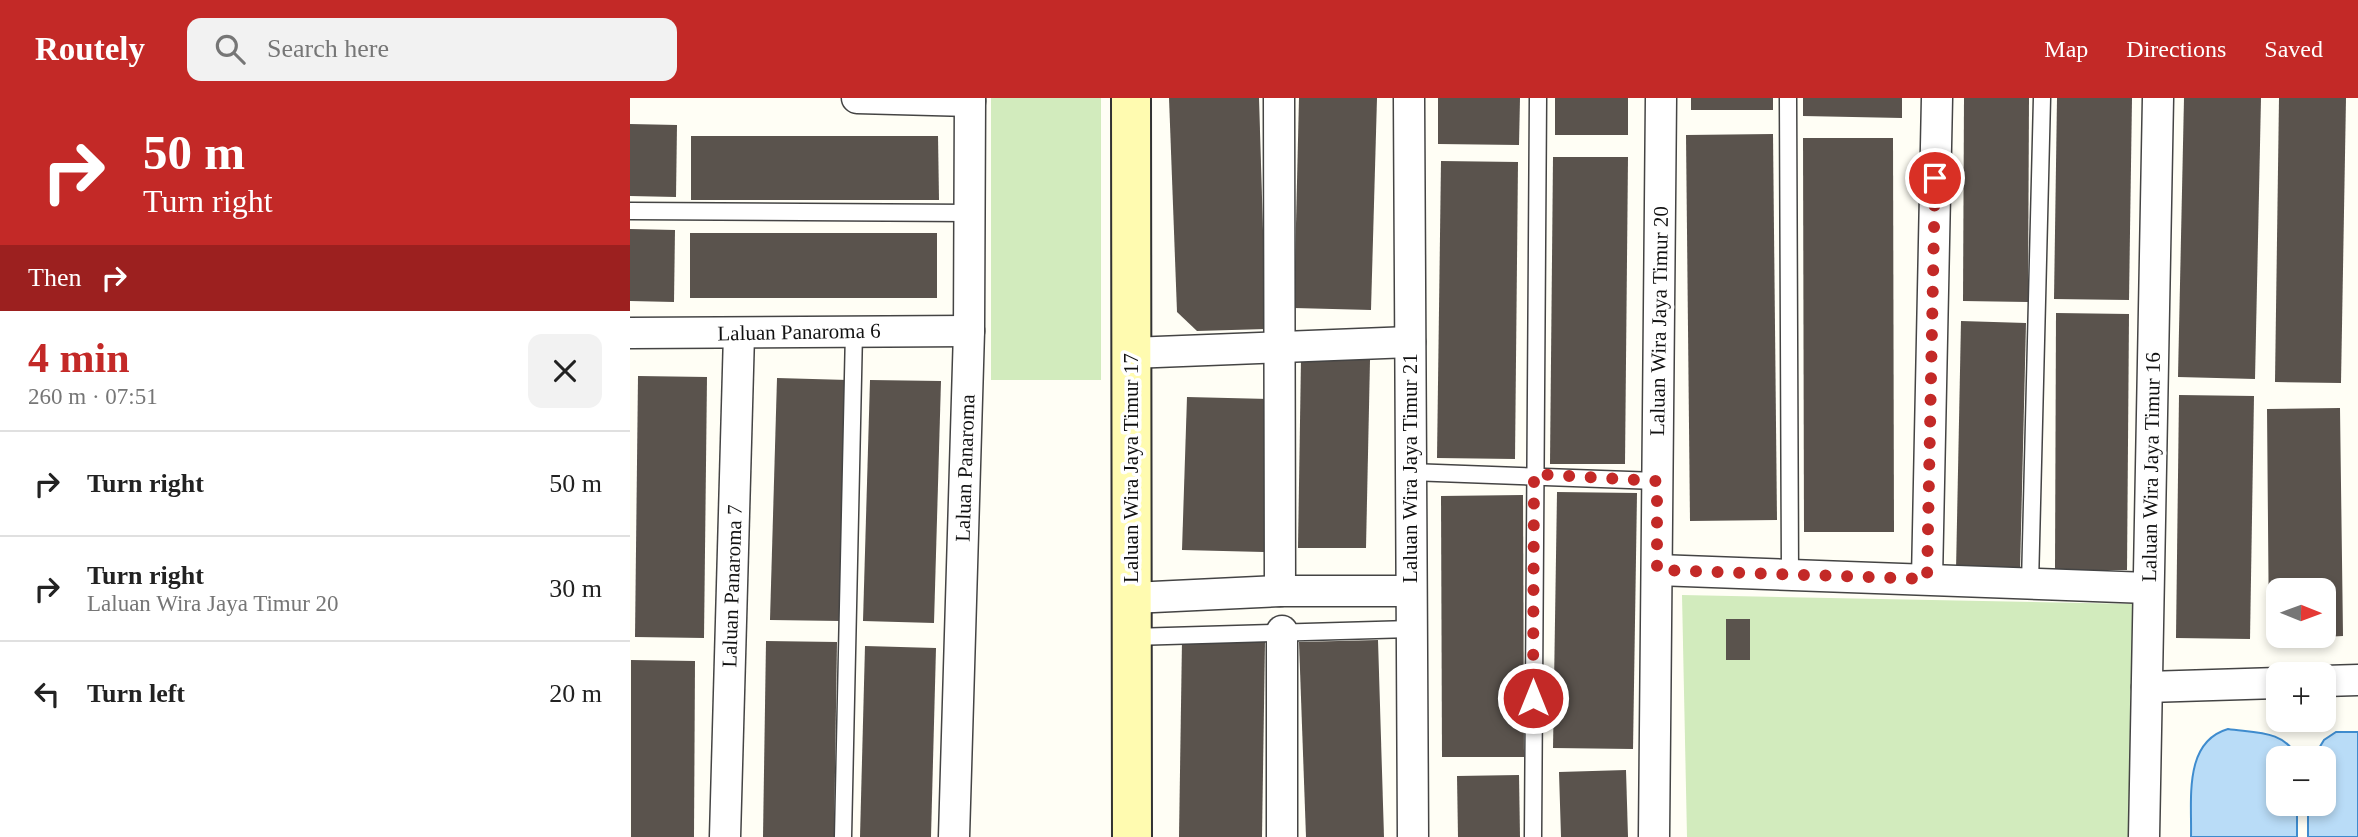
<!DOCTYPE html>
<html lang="en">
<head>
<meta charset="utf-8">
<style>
  :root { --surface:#fff; --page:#f2f2f2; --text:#222; --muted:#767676; --line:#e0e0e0; --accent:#c32927 }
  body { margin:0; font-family:Georgia,serif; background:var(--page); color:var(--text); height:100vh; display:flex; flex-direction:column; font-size:26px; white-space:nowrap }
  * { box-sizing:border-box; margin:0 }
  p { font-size:23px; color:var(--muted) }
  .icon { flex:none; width:38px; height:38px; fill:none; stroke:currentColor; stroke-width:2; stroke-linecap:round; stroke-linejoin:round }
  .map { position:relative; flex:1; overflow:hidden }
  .details { display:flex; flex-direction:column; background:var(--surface); width:630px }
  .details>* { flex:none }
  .hud { background:#c32927; color:#fff; overflow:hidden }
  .needle { width:46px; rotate:91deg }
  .buttons { position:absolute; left:1636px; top:480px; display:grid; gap:14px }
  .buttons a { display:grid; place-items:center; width:70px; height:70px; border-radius:14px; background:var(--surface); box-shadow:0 4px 10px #0003; font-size:35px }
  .pin { position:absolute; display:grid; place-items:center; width:60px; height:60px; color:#fff; margin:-30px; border:4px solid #fff; border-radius:50%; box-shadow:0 2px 7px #0007 }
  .me { position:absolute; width:77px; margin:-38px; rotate:0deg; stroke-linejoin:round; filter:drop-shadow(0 0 5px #0008) }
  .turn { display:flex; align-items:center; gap:24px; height:147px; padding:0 28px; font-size:32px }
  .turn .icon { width:91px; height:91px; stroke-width:2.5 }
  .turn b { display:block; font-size:49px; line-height:60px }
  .then { display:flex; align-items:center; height:66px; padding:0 28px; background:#0003; gap:14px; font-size:26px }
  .round { display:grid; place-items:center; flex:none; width:74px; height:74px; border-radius:14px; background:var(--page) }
  .overview { display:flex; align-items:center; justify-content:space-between; height:119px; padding:0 28px }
  h1 { font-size:42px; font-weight:800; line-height:52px; color:var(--accent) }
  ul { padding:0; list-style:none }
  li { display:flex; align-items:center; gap:21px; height:105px; padding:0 28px; border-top:2px solid var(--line) }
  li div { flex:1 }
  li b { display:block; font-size:26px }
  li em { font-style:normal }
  header { display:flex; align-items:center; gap:42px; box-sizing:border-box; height:98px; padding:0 35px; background:var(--accent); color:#fff }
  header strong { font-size:33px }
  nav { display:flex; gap:38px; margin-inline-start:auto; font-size:24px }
  .search { width:490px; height:63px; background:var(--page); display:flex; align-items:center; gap:18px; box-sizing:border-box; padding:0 24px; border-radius:14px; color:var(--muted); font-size:26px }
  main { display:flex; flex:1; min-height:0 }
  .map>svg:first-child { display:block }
  .green { fill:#d2ebbd }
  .water { fill:#b9dcf7; stroke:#3f8cce; stroke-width:2 }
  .building { fill:#5a534d }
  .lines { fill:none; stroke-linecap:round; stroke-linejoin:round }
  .lane-casing { stroke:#444; stroke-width:19 }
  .street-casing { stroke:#444; stroke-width:33 }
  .secondary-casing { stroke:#333; stroke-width:42 }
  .lane { stroke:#fff; stroke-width:16 }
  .street { stroke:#fff; stroke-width:30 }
  .secondary { stroke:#fffbb0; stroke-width:38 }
  .route { stroke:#c32927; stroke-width:12; stroke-dasharray:0 21.6 }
  .labels { text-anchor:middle; stroke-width:7; stroke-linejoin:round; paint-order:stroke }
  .street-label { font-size:21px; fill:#111; stroke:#fff }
</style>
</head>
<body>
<header>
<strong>Routely</strong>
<div class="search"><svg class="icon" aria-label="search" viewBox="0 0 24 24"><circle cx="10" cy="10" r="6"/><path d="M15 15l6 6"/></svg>Search here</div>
<nav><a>Map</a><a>Directions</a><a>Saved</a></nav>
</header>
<main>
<section class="details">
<div class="hud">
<div class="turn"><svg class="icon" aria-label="right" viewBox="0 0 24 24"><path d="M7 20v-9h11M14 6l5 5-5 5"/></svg><div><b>50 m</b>Turn right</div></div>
<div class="then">Then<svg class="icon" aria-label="right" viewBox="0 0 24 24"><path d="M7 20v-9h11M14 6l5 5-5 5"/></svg></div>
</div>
<div class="overview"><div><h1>4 min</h1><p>260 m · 07:51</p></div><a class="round"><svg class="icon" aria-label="close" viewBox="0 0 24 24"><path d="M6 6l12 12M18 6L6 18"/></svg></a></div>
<ul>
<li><svg class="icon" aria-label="right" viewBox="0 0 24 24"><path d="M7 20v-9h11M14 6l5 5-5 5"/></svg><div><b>Turn right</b></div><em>50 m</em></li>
<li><svg class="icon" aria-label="right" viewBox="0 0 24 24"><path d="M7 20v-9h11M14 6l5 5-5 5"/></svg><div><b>Turn right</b><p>Laluan Wira Jaya Timur 20</p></div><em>30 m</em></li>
<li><svg class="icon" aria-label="left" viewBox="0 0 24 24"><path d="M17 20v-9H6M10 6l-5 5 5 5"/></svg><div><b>Turn left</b></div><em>20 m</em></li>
</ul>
</section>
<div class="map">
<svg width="1728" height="739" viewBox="0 0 1728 739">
  <rect width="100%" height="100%" fill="#fffef5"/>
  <g class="green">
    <rect x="361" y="0" width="110" height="282"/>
    <polygon points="1052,497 1506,506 1498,739 1057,739"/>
  </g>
  <g class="water">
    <path d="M1598 631C1624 635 1656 632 1667 660H1648V705H1667V739H1561C1562 702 1553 644 1598 631Z"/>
    <polygon points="1706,634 1728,634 1728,739 1678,739 1678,705 1694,705 1694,660 1683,660 1694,642"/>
  </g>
  <g class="building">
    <polygon points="539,0 629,0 636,231 567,233 547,214"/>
    <polygon points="669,0 747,0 741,212 664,210"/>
    <polygon points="808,0 890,0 889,47 808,46"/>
    <rect x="925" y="0" width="73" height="37"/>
    <rect x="1061" y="0" width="82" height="12"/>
    <polygon points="1173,0 1272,0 1272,20 1173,18"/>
    <polygon points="1334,0 1399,0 1398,204 1333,203"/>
    <polygon points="1427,0 1502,0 1499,202 1424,201"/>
    <polygon points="1554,0 1631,0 1625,281 1548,279"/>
    <polygon points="1649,0 1716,0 1711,285 1645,284"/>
    <polygon points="0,26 47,27 46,99 0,98"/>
    <polygon points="1143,36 1147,422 1060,423 1056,37"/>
    <polygon points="61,38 308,38 309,102 61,102"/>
    <polygon points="1173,40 1263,40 1264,434 1174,434"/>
    <polygon points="923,59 998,59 995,366 920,366"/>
    <polygon points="811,63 888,64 885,361 807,360"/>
    <polygon points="0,131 45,132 44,204 0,203"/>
    <rect x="60" y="135" width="247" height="65"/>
    <polygon points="1426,215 1499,216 1497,472 1425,472"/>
    <polygon points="1331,223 1396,225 1390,474 1326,473"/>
    <polygon points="671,261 740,262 736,450 668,450"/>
    <polygon points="8,278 77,279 74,540 5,539"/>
    <polygon points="147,280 218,282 211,523 140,522"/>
    <polygon points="240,282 311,283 304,525 233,523"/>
    <polygon points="1549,297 1624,298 1620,541 1546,540"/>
    <polygon points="557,299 639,301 634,454 552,452"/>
    <polygon points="1710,310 1713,538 1694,539 1694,492 1648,492 1648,539 1639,539 1637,311"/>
    <polygon points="927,394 1007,395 1003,651 923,650"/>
    <polygon points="893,397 894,659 812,659 811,398"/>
    <rect x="1096" y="521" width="24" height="41"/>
    <polygon points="552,542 635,543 632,739 549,739"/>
    <polygon points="748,542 754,739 676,739 669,544"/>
    <polygon points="136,543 207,544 204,739 133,739"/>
    <polygon points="235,548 306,550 301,739 230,739"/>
    <polygon points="1,562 65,563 64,739 1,739"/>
    <polygon points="996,672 998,739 931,739 929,674"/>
    <polygon points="889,677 890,739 828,739 827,678"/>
  </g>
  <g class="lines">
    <defs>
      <g id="lane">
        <polyline points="1158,0 1160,477"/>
        <polyline points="0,113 340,115"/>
        <polyline points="780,374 1027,383"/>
        <polyline points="1400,486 1412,0"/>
        <polyline points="502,539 781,531"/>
        <polyline points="213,739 224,233"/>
        <polyline points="903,739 908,0"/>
      </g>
      <g id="street">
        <polyline points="227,0 340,3"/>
        <polyline points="649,0 650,493"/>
        <polyline points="779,0 783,739"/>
        <polyline points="0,235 339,233"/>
        <polyline points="501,255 780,244"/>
        <polyline points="1027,472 1518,490"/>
        <polyline points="1297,481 1307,0"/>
        <polyline points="502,500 650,493 781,493"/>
        <polyline points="1694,583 1728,582"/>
        <polyline points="1517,589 1648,585"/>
        <polyline points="95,739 109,236"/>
        <polyline points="324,739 339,233 340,0"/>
        <polyline points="652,739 652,533"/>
        <polyline points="1024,739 1031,0"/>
        <polyline points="1514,739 1528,0"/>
      </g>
      <polyline id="secondary" points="501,0 502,739"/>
    </defs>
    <use href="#lane" class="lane-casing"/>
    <use href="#street" class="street-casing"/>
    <use href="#secondary" class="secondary-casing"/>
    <use href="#lane" class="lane"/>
    <use href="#street" class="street"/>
    <use href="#secondary" class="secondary"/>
  </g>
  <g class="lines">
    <polyline class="route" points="903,600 904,376 1027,383 1027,472 1297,481 1305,80"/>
  </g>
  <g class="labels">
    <g class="street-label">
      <text transform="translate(1029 223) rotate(-89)" y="7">Laluan Wira Jaya Timur 20</text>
      <text transform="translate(169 234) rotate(-1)" y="7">Laluan Panaroma 6</text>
      <text transform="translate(1521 369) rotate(-89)" y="7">Laluan Wira Jaya Timur 16</text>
      <text transform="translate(335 370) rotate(-88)" y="7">Laluan Panaroma</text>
      <text transform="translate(501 370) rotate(-90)" y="7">Laluan Wira Jaya Timur 17</text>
      <text transform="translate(780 370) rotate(-90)" y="7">Laluan Wira Jaya Timur 21</text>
      <text transform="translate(102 488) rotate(-88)" y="7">Laluan Panaroma 7</text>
    </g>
  </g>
</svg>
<div class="buttons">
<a><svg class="needle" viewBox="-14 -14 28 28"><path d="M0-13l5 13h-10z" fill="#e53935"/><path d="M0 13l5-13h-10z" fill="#767676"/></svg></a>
<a>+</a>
<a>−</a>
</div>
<div class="pin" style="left:1305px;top:80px;background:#d93025"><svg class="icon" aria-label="arrive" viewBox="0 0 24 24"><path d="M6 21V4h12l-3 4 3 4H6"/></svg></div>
<svg class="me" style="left:903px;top:600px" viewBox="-20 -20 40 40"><circle r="17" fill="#c32927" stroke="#fff" stroke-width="3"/><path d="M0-11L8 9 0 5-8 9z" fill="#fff"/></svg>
</div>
</main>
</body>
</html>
